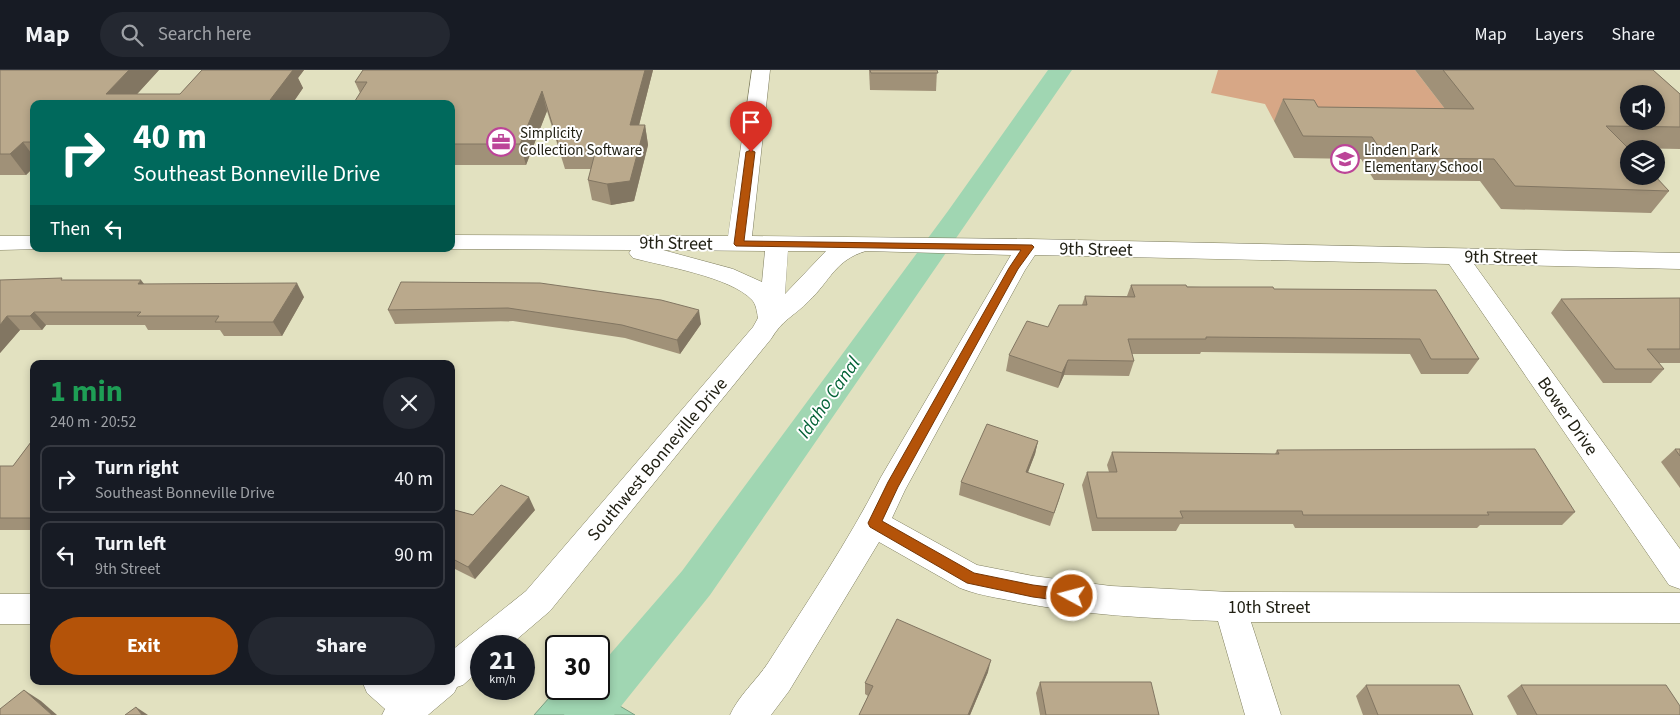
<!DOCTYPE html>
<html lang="en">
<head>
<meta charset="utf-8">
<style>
  :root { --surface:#171b24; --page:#242831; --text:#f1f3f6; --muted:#9ea1a6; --line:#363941; --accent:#b45309 }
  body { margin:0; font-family:"Source Sans 3",sans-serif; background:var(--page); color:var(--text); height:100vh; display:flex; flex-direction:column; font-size:19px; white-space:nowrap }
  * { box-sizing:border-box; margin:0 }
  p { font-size:16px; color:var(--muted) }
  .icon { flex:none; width:28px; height:28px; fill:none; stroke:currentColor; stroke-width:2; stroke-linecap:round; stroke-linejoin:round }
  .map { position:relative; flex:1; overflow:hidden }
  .panel { position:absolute; left:30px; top:290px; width:425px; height:325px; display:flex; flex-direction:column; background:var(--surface); border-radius:10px; box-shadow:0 2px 8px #0003 }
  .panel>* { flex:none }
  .top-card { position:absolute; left:30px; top:30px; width:425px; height:152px; border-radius:10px; box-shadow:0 2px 8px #0003; background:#00695c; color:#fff; overflow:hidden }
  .fabs { position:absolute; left:1620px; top:15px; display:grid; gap:10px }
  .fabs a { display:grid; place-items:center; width:45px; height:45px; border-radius:50%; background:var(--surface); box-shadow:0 2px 8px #0003; font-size:25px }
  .speed { position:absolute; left:470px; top:565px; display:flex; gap:10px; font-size:25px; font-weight:700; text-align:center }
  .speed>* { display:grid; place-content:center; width:65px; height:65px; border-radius:50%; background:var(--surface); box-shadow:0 2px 8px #0003; line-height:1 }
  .speed small { font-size:12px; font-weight:400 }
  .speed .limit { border:2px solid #111; border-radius:8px; background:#fff; color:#111 }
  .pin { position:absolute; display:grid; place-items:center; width:42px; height:42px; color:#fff; margin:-51px -21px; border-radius:50% 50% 50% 0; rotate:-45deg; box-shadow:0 0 5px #0007 }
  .pin .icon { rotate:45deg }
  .me { position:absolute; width:55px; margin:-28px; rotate:277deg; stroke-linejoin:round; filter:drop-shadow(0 0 4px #0008) }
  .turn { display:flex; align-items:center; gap:18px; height:105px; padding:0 20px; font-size:22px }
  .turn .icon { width:65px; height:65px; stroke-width:2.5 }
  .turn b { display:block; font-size:35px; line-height:42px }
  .then { display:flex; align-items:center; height:48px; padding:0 20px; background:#0003; gap:10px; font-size:19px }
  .round { display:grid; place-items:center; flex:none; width:52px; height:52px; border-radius:26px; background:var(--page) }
  .overview { display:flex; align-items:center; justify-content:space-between; height:85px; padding:0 20px }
  h1 { font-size:30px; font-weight:700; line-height:38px; color:#1e9e55 }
  .cta { display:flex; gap:10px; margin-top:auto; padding:10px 20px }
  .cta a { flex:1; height:58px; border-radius:30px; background:var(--accent); color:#fff; font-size:20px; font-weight:700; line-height:58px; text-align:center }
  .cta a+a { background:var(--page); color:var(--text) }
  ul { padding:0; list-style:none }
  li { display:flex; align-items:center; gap:15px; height:68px; margin:0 10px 8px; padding:0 10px; border:2px solid var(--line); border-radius:10px }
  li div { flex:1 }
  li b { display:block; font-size:19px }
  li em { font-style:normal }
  header { display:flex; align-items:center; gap:30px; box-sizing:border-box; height:70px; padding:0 25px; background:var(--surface); border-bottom:1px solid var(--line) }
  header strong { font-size:24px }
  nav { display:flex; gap:28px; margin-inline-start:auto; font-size:18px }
  .search { width:350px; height:45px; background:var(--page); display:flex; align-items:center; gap:12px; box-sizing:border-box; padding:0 18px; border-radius:28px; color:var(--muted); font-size:19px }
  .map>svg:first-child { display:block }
  .green { fill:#d7a786 }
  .water { fill:#a0d6b2; stroke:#7a9f83 }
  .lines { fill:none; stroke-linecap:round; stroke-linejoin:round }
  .canal { fill:#a0d6b2; fill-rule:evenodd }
  .minor-casing { stroke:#7e7d5e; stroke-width:1 }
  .minor { fill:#fff; fill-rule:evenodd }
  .wall { fill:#a09178 }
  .shaded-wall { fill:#827662 }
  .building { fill:#baa98c; stroke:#827662; fill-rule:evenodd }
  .route { fill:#b45309; stroke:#753606 }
  .labels { text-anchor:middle; stroke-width:4; stroke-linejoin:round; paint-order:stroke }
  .far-poi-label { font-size:15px; fill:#212014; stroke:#fff; text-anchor:start }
  .street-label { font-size:18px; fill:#212014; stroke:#fff }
  .water-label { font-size:19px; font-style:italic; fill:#046237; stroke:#fff }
</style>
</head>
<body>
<header>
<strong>Map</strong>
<div class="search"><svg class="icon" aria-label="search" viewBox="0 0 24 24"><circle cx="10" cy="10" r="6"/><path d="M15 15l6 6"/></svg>Search here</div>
<nav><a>Map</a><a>Layers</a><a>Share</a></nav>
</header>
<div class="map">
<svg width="1680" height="645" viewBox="0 0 1680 645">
  <rect width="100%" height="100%" fill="#e2e1c0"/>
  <polygon class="green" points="1218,0 1415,0 1462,61 1274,51 1265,34 1211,23"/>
  <polygon class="water" points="557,619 591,619 635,645 534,645"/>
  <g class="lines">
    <polygon class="canal" points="1048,0 1072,0 710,525 614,645 564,645 570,630 580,619 599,619 599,597 682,501 948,141"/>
    <defs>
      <g id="minor">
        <path d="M752 0H770L752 166 1029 169 1680 183V199L1474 194 1680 479V519L1669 515 1449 194 1035 185 1025 200 905 420 892 448 977 495 1033 506 1111 516 1230 522 1680 523V553L1251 552 1281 645H1245L1218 551C1147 548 1077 545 1008 530 992 527 975 524 960 518L879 472 789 621 771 645H730C739 625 756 611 768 593 807 532 848 472 881 407L1011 185 866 181C835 190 830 211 809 231 793 247 783 249 771 269L550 541 509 576H481V599L463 615 457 617 454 623 428 645H382L385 639 367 623 362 611H406L410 615 414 611H451V581L526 521 753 257 758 248C757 242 756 234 752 230 731 207 663 196 633 188L629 183 631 180 451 179H448H451V165L728 166ZM663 180 765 181 762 212 733 199ZM788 181H826L785 224Z"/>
        <polygon points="0,166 34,166 34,179 41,179 0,180"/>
        <rect x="0" y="524" width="34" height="30"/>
      </g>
    </defs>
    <use href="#minor" class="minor-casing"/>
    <use href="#minor" class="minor"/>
  </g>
  <g class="wall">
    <polygon points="0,0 159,0 137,24 180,24 202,0 304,0 298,8 303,18 292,34 34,34 34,97 26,105 0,105"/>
    <polygon points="363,0 653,0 639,55 645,55 648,75 634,131 611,135 592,130 588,110 591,99 565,99 547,41 526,95 451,95 451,34 360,23 355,12"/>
    <polygon points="869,0 937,0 936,21 870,20"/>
    <polygon points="1415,0 1653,0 1680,24 1680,79 1628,78 1669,121 1651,143 1501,139 1480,111 1374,110 1361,89 1294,88 1274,51 1283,29 1318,37 1445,39"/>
    <polygon points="0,210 63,210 144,214 304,227 282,266 224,266 220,260 148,260 145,255 46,255 42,260 20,260 0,283"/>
    <polygon points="401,212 701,254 680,284 625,268 513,251 395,254 388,240"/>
    <polygon points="1131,215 1274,219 1479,289 1468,304 1421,304 1410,284 1201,282 1200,284 1132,284 1134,291 1129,306 1064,305 1058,318 1006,301 1009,285 1048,257 1082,235 1085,226 1127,226"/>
    <polygon points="1680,228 1680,293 1659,293 1664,299 1651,313 1603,313 1551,243 1561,229"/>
    <polygon points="34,368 34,460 0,460 0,396 13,396"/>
    <polygon points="1038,371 1035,384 1028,402 1060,427 1050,456 959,425 961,412"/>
    <polygon points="1675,379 1680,379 1680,418 1661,392"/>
    <polygon points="1277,380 1575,442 1562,455 1480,455 1477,458 1295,458 1293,454 1180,454 1176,461 1092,461 1082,415 1087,402 1109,402 1107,395 1112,382 1275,384"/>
    <polygon points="451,439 473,445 535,440 475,509 451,497"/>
    <polygon points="988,602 970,645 859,645 868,626 865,624 865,613"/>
    <polygon points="1040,612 1159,645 1040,645 1036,623"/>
    <polygon points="1366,615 1473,645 1363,645 1356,626"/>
    <polygon points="1521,615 1680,645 1517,645 1507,626"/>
  </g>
  <g class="shaded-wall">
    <polygon points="129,0 159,0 128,34 106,24"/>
    <polygon points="282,0 304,0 298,8 303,18 292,34 267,34"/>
    <polygon points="645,0 653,0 634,75 630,55"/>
    <polygon points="542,21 547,41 526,95 520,74"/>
    <polygon points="645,55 648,75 634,131 611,135 607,114"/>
    <polygon points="23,72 34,87 34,97 26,105 10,84"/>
    <polygon points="141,210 151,223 138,214"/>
    <polygon points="297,213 304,227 282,266 273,252"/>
    <polygon points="699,240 701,254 680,284 677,270"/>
    <polygon points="34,242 46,255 42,260 30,246"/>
    <polygon points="7,246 20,260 0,283 0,255"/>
    <polygon points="1068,290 1064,305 1058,318 1062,303"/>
    <polygon points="1038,371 1035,384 1023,415 1026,402"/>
    <polygon points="529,427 535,440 475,509 468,497"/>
    <polygon points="991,590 988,602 970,645 968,645"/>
    <polygon points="24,620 41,631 57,645 52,645"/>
    <polygon points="136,637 148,645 142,645"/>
  </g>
  <g class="building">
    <polygon points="0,0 129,0 106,24 180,24 202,0 293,0 267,34 34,34 34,72 23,72 10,84 0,84"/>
    <polygon points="363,0 645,0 630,55 645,55 630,111 607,114 588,110 596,79 560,79 542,21 520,74 451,74 451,34 353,34 367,12 355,12"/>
    <polygon points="870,0 937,0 938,3 871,3"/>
    <path d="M1443 0H1653L1680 24V57L1606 56 1629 79V106H1655L1669 121 1515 116 1494 89 1386 88 1372 67 1303 66 1283 29 1314 30 1318 37 1474 39ZM1629 24H1656V51H1629Z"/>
    <polygon points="62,208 61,210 141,210 138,214 297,213 273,252 215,252 219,246 137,246 141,242 34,242 30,246 7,246 0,255 0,210"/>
    <polygon points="401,212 540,213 661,230 699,240 677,270 622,255 508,238 388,240"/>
    <polygon points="1131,215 1186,215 1187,217 1273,217 1274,219 1436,220 1479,289 1431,289 1420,269 1206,267 1206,269 1128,269 1134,291 1068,290 1062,303 1009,285 1027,251 1048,257 1059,235 1087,235 1085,226 1135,227"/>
    <polygon points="1680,228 1680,279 1647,279 1664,299 1615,299 1561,229"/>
    <polygon points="987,354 1038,371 1026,402 1064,414 1054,443 961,412"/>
    <polygon points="34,368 34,448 0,448 0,396 13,396"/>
    <polygon points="1535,379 1575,442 1487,442 1489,445 1303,445 1302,441 1180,441 1183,448 1097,448 1087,402 1117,402 1112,382 1279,384 1277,380"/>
    <polygon points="1675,379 1680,379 1680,386"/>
    <polygon points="501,415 529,427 468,497 451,488 451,439 473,445"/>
    <polygon points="897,549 991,590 968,645 859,645 873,616 865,613"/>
    <polygon points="1040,612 1151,612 1159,645 1046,645"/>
    <polygon points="1366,615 1459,615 1473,645 1378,645"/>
    <polygon points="1521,615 1666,615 1680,636 1680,645 1537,645"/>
    <polygon points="24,620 52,645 0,645 0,639"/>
    <polygon points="136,637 142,645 125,645"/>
  </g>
  <polygon class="route" points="751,80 755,82 744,171 1032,175 1034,177 1018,199 898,417 882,451 974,503 1033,515 1072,520 1077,522 1079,526 1077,530 1072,532 1033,527 967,513 870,457 868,453 888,412 1009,198 1021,180 736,176 734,174 746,82"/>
  <defs>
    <symbol id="office-ring" viewBox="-11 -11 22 22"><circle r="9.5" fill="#fff" stroke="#bc4498" stroke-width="1.5"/><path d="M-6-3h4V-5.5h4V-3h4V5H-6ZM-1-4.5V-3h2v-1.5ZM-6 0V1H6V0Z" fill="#bc4498"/></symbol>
    <symbol id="school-ring" viewBox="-11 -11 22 22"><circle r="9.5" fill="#fff" stroke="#bc4498" stroke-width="1.5"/><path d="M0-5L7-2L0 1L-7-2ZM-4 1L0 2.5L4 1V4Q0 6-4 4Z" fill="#bc4498"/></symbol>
  </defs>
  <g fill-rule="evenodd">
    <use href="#office-ring" x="485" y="56" width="32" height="32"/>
    <use href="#school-ring" x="1329" y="73" width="32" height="32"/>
  </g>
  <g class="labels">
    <g class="far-poi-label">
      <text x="520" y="68">Simplicity<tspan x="520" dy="17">Collection Software</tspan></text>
      <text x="1364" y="85">Linden Park<tspan x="1364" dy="17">Elementary School</tspan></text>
    </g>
    <g class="street-label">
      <text transform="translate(676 173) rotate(1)" y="6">9th Street</text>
      <text transform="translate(1096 179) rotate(1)" y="6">9th Street</text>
      <text transform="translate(1501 187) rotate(1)" y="6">9th Street</text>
      <text transform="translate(1568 346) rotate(55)" y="6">Bower Drive</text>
      <text transform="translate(657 389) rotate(-50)" y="6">Southwest Bonneville Drive</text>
      <text x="1269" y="543">10th Street</text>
    </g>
    <g class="water-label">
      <text transform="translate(828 327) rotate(-55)" y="7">Idaho Canal</text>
    </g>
  </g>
</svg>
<div class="fabs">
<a><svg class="icon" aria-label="sound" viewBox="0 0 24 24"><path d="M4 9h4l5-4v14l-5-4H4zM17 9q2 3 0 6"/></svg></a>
<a><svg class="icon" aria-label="layers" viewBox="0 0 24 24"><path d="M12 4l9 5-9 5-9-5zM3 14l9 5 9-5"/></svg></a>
</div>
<div class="speed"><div>21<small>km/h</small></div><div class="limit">30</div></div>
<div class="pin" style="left:751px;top:82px;background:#d93025"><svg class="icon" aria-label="arrive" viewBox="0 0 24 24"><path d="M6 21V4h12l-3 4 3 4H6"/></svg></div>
<svg class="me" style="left:1072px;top:526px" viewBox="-20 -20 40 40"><circle r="17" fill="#b45309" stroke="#fff" stroke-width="3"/><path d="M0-11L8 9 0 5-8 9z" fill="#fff"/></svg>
<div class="top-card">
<div class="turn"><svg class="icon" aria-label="right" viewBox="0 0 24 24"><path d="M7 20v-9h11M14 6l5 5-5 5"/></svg><div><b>40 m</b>Southeast Bonneville Drive</div></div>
<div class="then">Then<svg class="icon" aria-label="left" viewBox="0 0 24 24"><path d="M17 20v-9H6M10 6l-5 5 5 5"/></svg></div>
</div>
<section class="panel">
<div class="overview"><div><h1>1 min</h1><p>240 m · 20:52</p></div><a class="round"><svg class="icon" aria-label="close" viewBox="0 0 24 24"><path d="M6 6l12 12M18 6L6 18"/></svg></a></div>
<ul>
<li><svg class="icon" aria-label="right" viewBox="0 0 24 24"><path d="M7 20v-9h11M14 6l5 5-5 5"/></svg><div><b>Turn right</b><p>Southeast Bonneville Drive</p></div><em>40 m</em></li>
<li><svg class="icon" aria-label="left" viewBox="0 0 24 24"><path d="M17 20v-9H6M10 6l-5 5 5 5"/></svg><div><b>Turn left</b><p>9th Street</p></div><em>90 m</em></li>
</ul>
<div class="cta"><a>Exit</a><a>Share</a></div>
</section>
</div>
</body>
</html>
